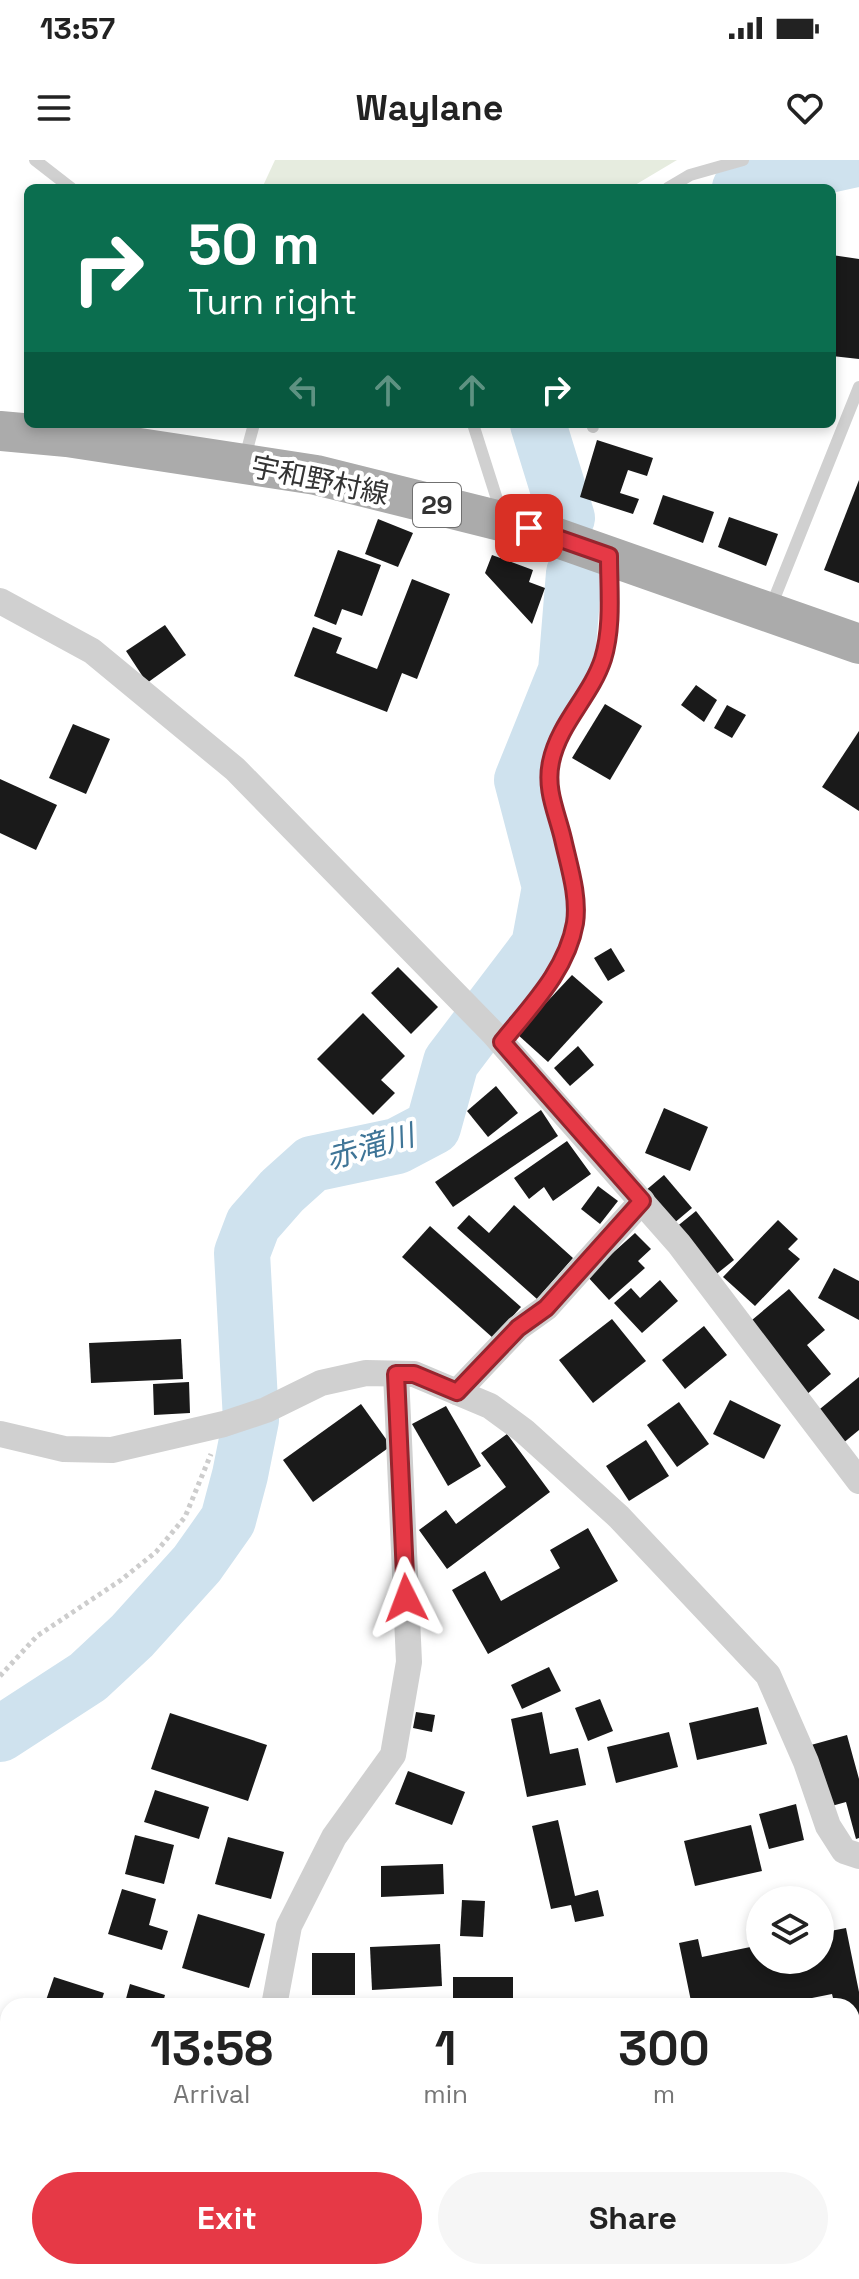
<!DOCTYPE html>
<html lang="en">
<head>
<meta charset="utf-8">
<style>
  :root { --surface:#fff; --page:#f6f6f6; --text:#222; --muted:#767676; --accent:#e63946 }
  body { margin:0; font-family:"Space Grotesk","Noto Sans JP",sans-serif; background:var(--page); color:var(--text); height:100vh; display:flex; flex-direction:column; font-size:30px; white-space:nowrap }
  * { box-sizing:border-box; margin:0 }
  p { font-size:26px; color:var(--muted) }
  .icon { flex:none; width:44px; height:44px; fill:none; stroke:currentColor; stroke-width:2; stroke-linecap:round; stroke-linejoin:round }
  .map { position:relative; flex:1; overflow:hidden }
  .side { position:absolute; left:0px; top:1838px; width:860px; height:282px; display:flex; flex-direction:column; background:var(--surface); border-radius:24px 24px 0 0; box-shadow:0 4px 12px #0003 }
  .side>* { flex:none }
  .guide { position:absolute; left:24px; top:24px; width:812px; height:244px; border-radius:12px; box-shadow:0 4px 12px #0003; background:#0b6e4f; color:#fff; overflow:hidden }
  .buttons { position:absolute; left:746px; top:1726px; display:grid; gap:16px }
  .buttons a { display:grid; place-items:center; width:88px; height:88px; border-radius:50%; background:var(--surface); box-shadow:0 4px 12px #0003; font-size:40px }
  .pin { position:absolute; display:grid; place-items:center; width:68px; height:68px; color:#fff; margin:-34px; border-radius:16px; box-shadow:0 4px 12px #0006 }
  .me { position:absolute; width:88px; margin:-44px; rotate:357deg; stroke-linejoin:round; filter:drop-shadow(0 0 6px #0008) }
  .turn { display:flex; align-items:center; gap:28px; height:168px; padding:0 32px; font-size:36px }
  .turn .icon { width:104px; height:104px; stroke-width:2.5 }
  .turn b { display:block; font-size:56px; line-height:68px }
  .lanes { display:flex; align-items:center; height:76px; padding:0 32px; background:#0003; justify-content:center; gap:40px; direction:ltr }
  .lanes .off { opacity:.35 }
  .eta { display:flex; justify-content:space-evenly; align-items:center; height:136px; text-align:center }
  .eta b { font-size:48px; font-weight:800; line-height:56px }
  .action { display:flex; gap:16px; margin-top:auto; padding:16px 32px }
  .action a { flex:1; height:92px; border-radius:48px; background:var(--accent); color:#fff; font-size:32px; font-weight:800; line-height:92px; text-align:center }
  .action a+a { background:var(--page); color:var(--text) }
  .status { display:flex; justify-content:space-between; align-items:center; height:56px; padding:0 40px; background:var(--surface); direction:ltr }
  .status svg { height:22px; fill:currentColor }
  header { display:flex; justify-content:space-between; align-items:center; height:104px; padding:0 32px; background:var(--surface); font-size:36px; font-weight:800 }
  .map>svg:first-child { display:block }
  .green { fill:#e6ecdf }
  .lines { fill:none; stroke-linecap:round; stroke-linejoin:round }
  .river { stroke:#cfe2ee; stroke-width:56 }
  .building { fill:#1a1a1a }
  .path { stroke:#cdcdcd; stroke-width:5; stroke-dasharray:4 4; stroke-linecap:butt }
  .service { stroke:#d0d0d0; stroke-width:12 }
  .minor { stroke:#d0d0d0; stroke-width:26 }
  .primary { stroke:#ababab; stroke-width:40 }
  .route-casing { stroke:#96252e; stroke-width:20 }
  .route { stroke:#e63946; stroke-width:14 }
  .labels { text-anchor:middle; stroke-width:8; stroke-linejoin:round; paint-order:stroke }
  .shield { fill:#fff; stroke:#707070; stroke-width:2 }
  .shield-label { font-size:26px; font-weight:bold; fill:#333 }
  .street-label { font-size:28px; fill:#333; stroke:#fff }
  .water-label { font-size:30px; font-style:italic; fill:#3f7597; stroke:#fff }
</style>
</head>
<body>
<div class="status"><b>13:57</b><svg viewBox="0 0 49 12"><path d="M0 12V9h3v3zM5 12V6h3v6zM10 12V3h3v9zM15 12V0h3v12zM26 1h20v11H26zM47 4h2v5h-2z"/></svg></div>
<header><svg class="icon" aria-label="menu" viewBox="0 0 24 24"><path d="M4 6h16M4 12h16M4 18h16"/></svg>Waylane<svg class="icon" aria-label="heart" viewBox="0 0 24 24"><path d="M12 20l-8-8c-3-5 5-10 8-4 3-6 11-1 8 4z"/></svg></header>
<div class="map">
<svg width="859" height="2119" viewBox="0 0 859 2119">
  <rect width="100%" height="100%" fill="#fff"/>
  <polygon class="green" points="275,0 677,0 630,28 262,28"/>
  <g class="lines">
    <g class="river">
      <polyline points="740,28 751,22 852,0"/>
      <polyline points="538,264 567,358"/>
      <polyline points="0,1574 88,1517 132,1476 197,1404 228,1360 240,1315 251,1260 242,1093 253,1064 282,1031 312,1004 397,986 433,967 451,902 539,786 550,727 522,620 566,511 574,413"/>
    </g>
  </g>
  <g class="building">
    <polygon points="832,95 859,99 859,199 832,196"/>
    <polygon points="597,280 653,298 647,316 628,310 620,333 639,339 633,354 580,337"/>
    <polygon points="859,320 859,423 824,410"/>
    <polygon points="663,335 714,352 703,383 653,364"/>
    <polygon points="729,357 778,374 766,406 718,387"/>
    <polygon points="378,359 413,373 398,407 365,394"/>
    <polygon points="338,390 381,405 362,456 342,449 336,465 314,456"/>
    <polygon points="492,395 533,410 529,422 545,428 532,464 485,413"/>
    <polygon points="412,419 450,434 417,519 402,513 387,552 294,516 313,467 342,478 336,493 377,509"/>
    <polygon points="165,465 186,495 147,523 126,491"/>
    <polygon points="696,525 717,540 704,562 681,545"/>
    <polygon points="605,544 642,566 610,620 572,598"/>
    <polygon points="727,545 746,555 732,578 714,568"/>
    <polygon points="73,564 110,579 86,634 49,618"/>
    <polygon points="859,571 859,651 822,627"/>
    <polygon points="0,619 57,645 36,690 0,673"/>
    <polygon points="611,788 625,811 608,821 594,798"/>
    <polygon points="398,807 438,847 411,874 371,833"/>
    <polygon points="572,815 603,842 548,902 517,874"/>
    <polygon points="363,853 405,896 381,920 395,933 373,955 317,899"/>
    <polygon points="578,886 594,905 570,926 554,908"/>
    <polygon points="496,926 518,953 488,977 467,951"/>
    <polygon points="664,948 708,967 690,1011 645,993"/>
    <polygon points="541,950 558,976 453,1047 435,1022"/>
    <polygon points="567,981 591,1014 553,1041 544,1027 529,1039 514,1018"/>
    <polygon points="664,1015 692,1048 673,1064 645,1031"/>
    <polygon points="598,1026 618,1041 600,1064 581,1049"/>
    <polygon points="514,1045 573,1098 537,1139 457,1068 469,1055 489,1073"/>
    <polygon points="696,1051 734,1100 714,1116 675,1068"/>
    <polygon points="778,1060 798,1079 788,1089 800,1099 755,1146 723,1117"/>
    <polygon points="430,1066 521,1147 493,1178 402,1097"/>
    <polygon points="635,1073 651,1089 638,1101 645,1108 609,1140 587,1116"/>
    <polygon points="834,1108 859,1121 859,1160 818,1138"/>
    <polygon points="660,1120 678,1141 642,1173 614,1143 631,1128 640,1138"/>
    <polygon points="789,1129 825,1170 807,1185 831,1214 806,1235 746,1165"/>
    <polygon points="612,1159 646,1201 593,1243 559,1200"/>
    <polygon points="704,1166 727,1195 685,1229 662,1200"/>
    <polygon points="181,1179 183,1219 91,1223 89,1183"/>
    <polygon points="859,1217 859,1270 842,1284 815,1253"/>
    <polygon points="189,1222 190,1253 154,1255 153,1224"/>
    <polygon points="730,1240 781,1265 764,1299 713,1274"/>
    <polygon points="679,1242 709,1284 677,1307 647,1265"/>
    <polygon points="361,1244 391,1286 313,1342 283,1300"/>
    <polygon points="446,1246 481,1306 448,1326 412,1264"/>
    <polygon points="507,1274 550,1332 447,1409 419,1370 446,1350 456,1364 506,1327 481,1293"/>
    <polygon points="646,1280 669,1316 629,1341 606,1306"/>
    <polygon points="588,1368 618,1421 488,1494 452,1430 485,1411 501,1441 560,1408 550,1390"/>
    <polygon points="549,1507 561,1531 522,1549 511,1525"/>
    <polygon points="600,1539 613,1571 588,1581 575,1548"/>
    <polygon points="758,1547 767,1584 697,1600 689,1563"/>
    <polygon points="416,1552 435,1555 432,1572 413,1568"/>
    <polygon points="542,1552 550,1594 578,1588 586,1625 527,1637 511,1559"/>
    <polygon points="170,1553 267,1585 248,1641 151,1609"/>
    <polygon points="669,1572 678,1607 616,1623 607,1587"/>
    <polygon points="847,1575 859,1619 859,1678 856,1679 846,1642 828,1647 811,1585"/>
    <polygon points="408,1611 465,1632 452,1665 395,1644"/>
    <polygon points="155,1630 209,1647 199,1679 144,1662"/>
    <polygon points="796,1644 804,1680 769,1689 759,1654"/>
    <polygon points="558,1660 575,1736 598,1730 604,1756 575,1762 571,1745 551,1749 532,1666"/>
    <polygon points="751,1665 762,1711 695,1726 684,1681"/>
    <polygon points="135,1675 174,1685 164,1724 125,1714"/>
    <polygon points="228,1677 284,1692 271,1739 215,1724"/>
    <polygon points="443,1704 444,1734 381,1737 381,1706"/>
    <polygon points="122,1729 156,1739 149,1765 168,1771 162,1790 108,1774"/>
    <polygon points="462,1740 485,1741 483,1777 460,1776"/>
    <polygon points="198,1754 265,1774 249,1828 182,1808"/>
    <polygon points="846,1768 859,1832 859,1865 852,1866 852,1846 835,1846 832,1834 772,1846 692,1846 679,1783 698,1779 702,1797 760,1785 760,1800 820,1800 820,1773"/>
    <polygon points="440,1784 442,1826 372,1830 370,1787"/>
    <rect x="312" y="1793" width="43" height="42"/>
    <polygon points="54,1817 104,1833 100,1846 44,1846"/>
    <rect x="453" y="1817" width="60" height="29"/>
    <polygon points="130,1824 165,1835 162,1846 124,1846"/>
    <polygon points="190,1839 208,1845 208,1846 187,1846"/>
    <polygon points="859,2031 859,2079 855,2080 852,2032"/>
    <polygon points="121,2112 176,2112 173,2119 119,2119"/>
    <polygon points="237,2112 274,2112 273,2119 236,2119"/>
    <polygon points="306,2112 346,2112 345,2119 304,2119"/>
  </g>
  <g class="lines">
    <polyline class="path" points="0,1516 37,1476 121,1420 156,1392 185,1357 211,1294"/>
    <g class="service">
      <polyline points="35,0 71,28"/>
      <polyline points="668,28 690,15 743,0"/>
      <polyline points="473,264 502,355"/>
      <polyline points="592,264 593,267"/>
      <polyline points="245,297 254,264"/>
      <polyline points="770,449 859,227"/>
      <path d="M502 882C530 847 566 810 574 764 579 737 569 707 563 680 557 654 545 632 551 603 558 565 589 537 602 501 613 470 609 436 609 404"/>
    </g>
    <g class="minor">
      <polyline points="0,441 92,491 235,609 493,873 679,1084 859,1321"/>
      <polyline points="457,1232 518,1168 546,1148 642,1041"/>
      <polyline points="0,1274 64,1289 112,1290 224,1264 266,1250 321,1223 366,1213 414,1214 490,1246 524,1271 619,1357 768,1515 806,1602 828,1666 844,1691 859,1696"/>
      <polyline points="274,1846 289,1766 334,1677 393,1595 409,1502 396,1214"/>
      <polyline points="201,2119 203,2112"/>
    </g>
    <polyline class="primary" points="0,271 67,277 316,315 529,368 859,484"/>
  </g>
  <g class="lines">
    <defs>
      <path id="route" d="M406 1438 396 1214H414L457 1232 518 1168 546 1148 642 1041 502 882C530 847 567 810 575 763 579 736 569 706 563 679 557 653 545 630 551 602 559 563 591 536 603 499 613 466 609 430 609 396L529 368"/>
    </defs>
    <use href="#route" class="route-casing"/>
    <use href="#route" class="route"/>
  </g>
  <g class="labels">
    <rect class="shield" x="413" y="323" width="48" height="44" rx="6"/>
    <g class="shield-label">
      <text x="437" y="354">29</text>
    </g>
    <g class="street-label">
      <text transform="translate(320 320) rotate(12)" y="10">宇和野村線</text>
    </g>
    <g class="water-label">
      <text transform="translate(370 987) rotate(-16)" y="10">赤滝川</text>
    </g>
  </g>
</svg>
<div class="buttons">
<a><svg class="icon" aria-label="layers" viewBox="0 0 24 24"><path d="M12 4l9 5-9 5-9-5zM3 14l9 5 9-5"/></svg></a>
</div>
<div class="pin" style="left:529px;top:368px;background:#d93025"><svg class="icon" aria-label="arrive" viewBox="0 0 24 24"><path d="M6 21V4h12l-3 4 3 4H6"/></svg></div>
<svg class="me" style="left:406px;top:1438px" viewBox="-20 -20 40 40"><path d="M0-17L14 15 0 8-14 15z" fill="#e63946" stroke="#fff" stroke-width="4"/></svg>
<div class="guide">
<div class="turn"><svg class="icon" aria-label="right" viewBox="0 0 24 24"><path d="M7 20v-9h11M14 6l5 5-5 5"/></svg><div><b>50 m</b>Turn right</div></div>
<div class="lanes"><svg class="icon off" aria-label="left" viewBox="0 0 24 24"><path d="M17 20v-9H6M10 6l-5 5 5 5"/></svg><svg class="icon off" aria-label="ahead" viewBox="0 0 24 24"><path d="M12 20V5M6 11l6-6 6 6"/></svg><svg class="icon off" aria-label="ahead" viewBox="0 0 24 24"><path d="M12 20V5M6 11l6-6 6 6"/></svg><svg class="icon" aria-label="right" viewBox="0 0 24 24"><path d="M7 20v-9h11M14 6l5 5-5 5"/></svg></div>
</div>
<section class="side">
<div class="eta">
<div><b>13:58</b><p>Arrival</p></div>
<div><b>1</b><p>min</p></div>
<div><b>300</b><p>m</p></div>
</div>
<div class="action"><a>Exit</a><a>Share</a></div>
</section>
</div>
</body>
</html>
